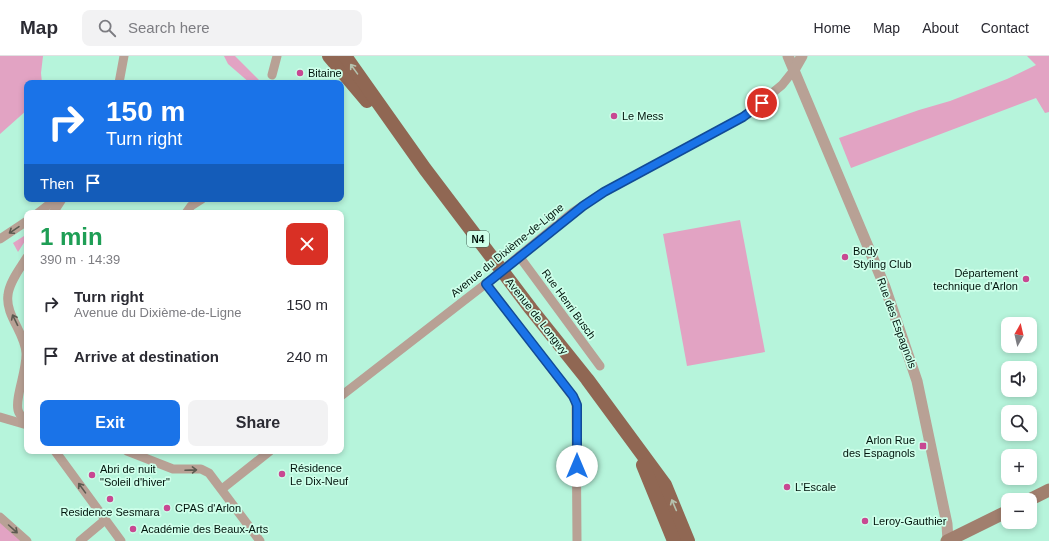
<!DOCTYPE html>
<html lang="en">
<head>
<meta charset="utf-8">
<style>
  :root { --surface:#fff; --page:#f2f2f3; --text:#2b2b33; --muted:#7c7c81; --line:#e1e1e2; --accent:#1a73e8 }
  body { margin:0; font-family:Arial,sans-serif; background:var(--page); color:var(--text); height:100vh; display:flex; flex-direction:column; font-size:15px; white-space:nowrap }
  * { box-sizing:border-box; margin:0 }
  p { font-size:13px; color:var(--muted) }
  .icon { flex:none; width:22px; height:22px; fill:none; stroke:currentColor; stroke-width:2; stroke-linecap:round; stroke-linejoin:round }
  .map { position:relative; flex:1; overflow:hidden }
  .details { position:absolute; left:24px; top:154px; width:320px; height:244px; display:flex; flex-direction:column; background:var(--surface); border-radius:8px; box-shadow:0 2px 6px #0003 }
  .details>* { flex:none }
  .hud { position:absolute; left:24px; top:24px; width:320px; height:122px; border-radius:8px; box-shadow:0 2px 6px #0003; background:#1a73e8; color:#fff; overflow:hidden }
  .needle { width:26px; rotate:8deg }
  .fabs { position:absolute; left:1001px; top:261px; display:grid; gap:8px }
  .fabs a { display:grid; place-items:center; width:36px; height:36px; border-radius:8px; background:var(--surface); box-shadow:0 2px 6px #0003; font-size:20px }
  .pin { position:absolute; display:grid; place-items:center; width:34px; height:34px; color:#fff; margin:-17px; border:2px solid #fff; border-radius:50%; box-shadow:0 1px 4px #0007 }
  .me { position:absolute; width:44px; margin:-22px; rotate:0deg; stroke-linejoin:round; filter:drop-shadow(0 0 3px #0008) }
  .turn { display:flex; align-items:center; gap:14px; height:84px; padding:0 16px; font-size:18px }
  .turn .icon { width:52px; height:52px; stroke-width:2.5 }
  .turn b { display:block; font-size:28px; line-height:34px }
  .then { display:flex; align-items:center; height:38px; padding:0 16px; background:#0003; gap:8px; font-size:15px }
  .round { display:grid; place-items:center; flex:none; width:42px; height:42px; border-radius:8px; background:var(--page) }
  .headline { display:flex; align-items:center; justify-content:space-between; height:68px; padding:0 16px }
  h1 { font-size:24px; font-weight:700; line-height:30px; color:#1e9e55 }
  .primary-button { display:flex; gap:8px; margin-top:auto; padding:8px 16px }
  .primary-button a { flex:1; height:46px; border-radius:8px; background:var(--accent); color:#fff; font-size:16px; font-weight:700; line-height:46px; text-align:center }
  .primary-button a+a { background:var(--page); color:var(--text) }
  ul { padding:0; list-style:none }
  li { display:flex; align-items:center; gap:12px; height:52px; padding:0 16px }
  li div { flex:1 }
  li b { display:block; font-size:15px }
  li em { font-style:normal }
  header { display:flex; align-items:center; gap:24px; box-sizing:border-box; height:56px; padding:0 20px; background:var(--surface); border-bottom:1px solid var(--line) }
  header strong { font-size:19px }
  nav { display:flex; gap:22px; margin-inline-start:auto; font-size:14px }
  .search { width:280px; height:36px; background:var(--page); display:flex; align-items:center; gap:10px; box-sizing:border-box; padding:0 14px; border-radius:8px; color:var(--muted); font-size:15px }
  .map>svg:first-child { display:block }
  .green { fill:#e2a3c3 }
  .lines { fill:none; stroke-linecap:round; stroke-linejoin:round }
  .minor { stroke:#b8a195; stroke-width:9 }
  .tertiary { stroke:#b8a195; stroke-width:11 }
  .secondary { stroke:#a17f6e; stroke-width:13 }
  .primary { stroke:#906753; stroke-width:14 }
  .minor-bridge { stroke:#b8a195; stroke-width:9 }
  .oneway { stroke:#b5c2ae }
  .oneway2 { stroke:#5c5a50 }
  .route-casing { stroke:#114b97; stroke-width:10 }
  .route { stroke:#1a73e8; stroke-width:7 }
  .poi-dot { fill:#c84892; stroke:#ceffea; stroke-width:1.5 }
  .labels { text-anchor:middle; stroke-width:3.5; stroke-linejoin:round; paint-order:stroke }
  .shield { fill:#ceffea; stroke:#3e5a4f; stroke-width:1 }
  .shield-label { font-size:10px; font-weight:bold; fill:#00140c }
  .poi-label { font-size:11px; fill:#00140c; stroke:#ceffea; text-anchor:start }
  .street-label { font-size:11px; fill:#00140c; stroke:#ceffea }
</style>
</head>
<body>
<header>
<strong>Map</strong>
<div class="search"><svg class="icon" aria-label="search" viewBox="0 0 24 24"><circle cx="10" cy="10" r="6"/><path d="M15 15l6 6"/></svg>Search here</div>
<nav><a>Home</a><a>Map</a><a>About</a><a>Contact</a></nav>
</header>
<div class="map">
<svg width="1049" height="485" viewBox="0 0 1049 485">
  <rect width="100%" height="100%" fill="#b6f4db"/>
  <g class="green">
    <polygon points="0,0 43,0 41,17 42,27 27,27 27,54 0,78"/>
    <polygon points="224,0 235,0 262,27 250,27 228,8"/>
    <polygon points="1027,0 1049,0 1049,56 1045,57 1036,42 851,112 839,82 919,54 950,45 1007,23 1036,9"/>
    <polygon points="740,164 765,296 687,310 663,178"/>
    <polygon points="24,180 26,180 27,182 18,196 13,187"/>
    <polygon points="0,466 22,485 0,485"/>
  </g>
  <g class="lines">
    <g class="minor">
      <polyline points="272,19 277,0"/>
      <polyline points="119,27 124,0"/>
      <polyline points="38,157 56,143"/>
      <polyline points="53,157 62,143"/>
      <polyline points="186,157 191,150 202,143"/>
      <polyline points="0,183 27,165"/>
      <polyline points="519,200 600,310"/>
      <path d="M27 201C21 211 9 226 8 239 5 259 25 277 26 297 27 314 15 341 18 354 19 359 24 363 27 366"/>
      <polyline points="513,205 573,156 604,136 743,61 782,29 794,14"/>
      <polyline points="486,227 576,345 577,485"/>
      <polyline points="341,340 488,226"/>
      <polyline points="0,361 27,369"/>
      <polyline points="55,395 121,485"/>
      <polyline points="127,395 173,413 201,413 209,417 260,485"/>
      <polyline points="222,433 270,395"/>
      <polyline points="0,461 27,485"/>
      <polyline points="80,485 105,464"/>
    </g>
    <g class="tertiary">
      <polyline points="788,0 885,231 917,325 947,468 948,485"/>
      <polyline points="794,14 802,0"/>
    </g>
    <g class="secondary">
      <polyline points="1029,444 1049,434"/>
      <polyline points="947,485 1008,455"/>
    </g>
    <g class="primary">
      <polyline points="329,0 367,45"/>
      <polyline points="345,0 425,113 531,253 587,323 665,429 688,485"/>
      <polyline points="643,409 674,485"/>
    </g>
    <polyline class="minor-bridge" points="488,226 513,205"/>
  </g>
  <defs><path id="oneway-shaft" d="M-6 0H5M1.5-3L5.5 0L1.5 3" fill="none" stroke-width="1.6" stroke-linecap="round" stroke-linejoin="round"/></defs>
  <g class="oneway">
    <use href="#oneway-shaft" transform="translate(354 13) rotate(-126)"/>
    <use href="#oneway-shaft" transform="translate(674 449) rotate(-113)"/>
  </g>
  <g class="oneway2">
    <use href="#oneway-shaft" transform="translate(14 174) rotate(146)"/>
    <use href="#oneway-shaft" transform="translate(15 264) rotate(-116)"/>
    <use href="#oneway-shaft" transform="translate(191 414) rotate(-2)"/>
    <use href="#oneway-shaft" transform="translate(82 432) rotate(-126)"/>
    <use href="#oneway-shaft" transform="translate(13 473) rotate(42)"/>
  </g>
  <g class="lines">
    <defs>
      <polyline id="route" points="577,410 577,349 573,340 486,228 583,150 604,136 743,61 762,47"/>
    </defs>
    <use href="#route" class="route-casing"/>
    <use href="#route" class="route"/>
  </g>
  <g class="poi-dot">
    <circle cx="300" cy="17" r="4"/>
    <circle cx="614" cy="60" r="4"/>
    <circle cx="845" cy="201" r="4"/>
    <circle cx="1026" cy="223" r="4"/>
    <rect x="919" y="386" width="8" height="8" rx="2"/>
    <circle cx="282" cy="418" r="4"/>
    <circle cx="92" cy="419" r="4"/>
    <circle cx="787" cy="431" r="4"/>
    <circle cx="110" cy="443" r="4"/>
    <circle cx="167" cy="452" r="4"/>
    <circle cx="865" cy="465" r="4"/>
    <circle cx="133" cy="473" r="4"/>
  </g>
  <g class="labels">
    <rect class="shield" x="467" y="175" width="22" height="16" rx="3"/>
    <g class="shield-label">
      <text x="478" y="187">N4</text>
    </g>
    <g class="poi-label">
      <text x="308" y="21">Bitaine</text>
      <text x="622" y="64">Le Mess</text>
      <text x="853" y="199">Body<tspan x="853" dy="13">Styling Club</tspan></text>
      <text x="1018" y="221" text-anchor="end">Département<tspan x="1018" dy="13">technique d'Arlon</tspan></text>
      <text x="915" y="388" text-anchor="end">Arlon Rue<tspan x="915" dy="13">des Espagnols</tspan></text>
      <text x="290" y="416">Résidence<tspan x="290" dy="13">Le Dix-Neuf</tspan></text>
      <text x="100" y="417">Abri de nuit<tspan x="100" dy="13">"Soleil d'hiver"</tspan></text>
      <text x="795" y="435">L'Escale</text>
      <text x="175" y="456">CPAS d'Arlon</text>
      <text x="110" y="460" text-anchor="middle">Residence Sesmara</text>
      <text x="873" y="469">Leroy-Gauthier</text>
      <text x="141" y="477">Académie des Beaux-Arts</text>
    </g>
    <g class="street-label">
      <text transform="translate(507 194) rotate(-39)" y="4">Avenue du Dixième-de-Ligne</text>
      <text transform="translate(569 248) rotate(54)" y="4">Rue Henri Busch</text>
      <text transform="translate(537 260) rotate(52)" y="4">Avenue de Longwy</text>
      <text transform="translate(897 267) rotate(70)" y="4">Rue des Espagnols</text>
    </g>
  </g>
</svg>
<div class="fabs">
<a><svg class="needle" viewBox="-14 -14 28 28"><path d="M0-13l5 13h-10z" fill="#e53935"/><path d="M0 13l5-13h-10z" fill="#7c7c81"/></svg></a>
<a><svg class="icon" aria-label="sound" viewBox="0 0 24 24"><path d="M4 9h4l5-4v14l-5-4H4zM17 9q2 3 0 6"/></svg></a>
<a><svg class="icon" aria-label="search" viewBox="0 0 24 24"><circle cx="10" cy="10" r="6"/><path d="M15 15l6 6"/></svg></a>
<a>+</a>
<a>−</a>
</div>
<div class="pin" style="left:762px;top:47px;background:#d93025"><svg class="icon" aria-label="arrive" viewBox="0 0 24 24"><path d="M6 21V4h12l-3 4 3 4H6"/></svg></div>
<svg class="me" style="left:577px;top:410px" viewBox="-20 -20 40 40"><circle r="19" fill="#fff"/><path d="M0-13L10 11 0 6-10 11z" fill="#1a73e8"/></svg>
<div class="hud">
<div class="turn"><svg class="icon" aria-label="right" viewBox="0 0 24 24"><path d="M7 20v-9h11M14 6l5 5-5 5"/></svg><div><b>150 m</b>Turn right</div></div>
<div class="then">Then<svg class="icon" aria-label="arrive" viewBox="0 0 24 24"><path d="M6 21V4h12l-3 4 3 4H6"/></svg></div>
</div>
<section class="details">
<div class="headline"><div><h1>1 min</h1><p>390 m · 14:39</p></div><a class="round" style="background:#d93025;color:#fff"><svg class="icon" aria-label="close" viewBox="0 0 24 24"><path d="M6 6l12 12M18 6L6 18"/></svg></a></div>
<ul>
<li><svg class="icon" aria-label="right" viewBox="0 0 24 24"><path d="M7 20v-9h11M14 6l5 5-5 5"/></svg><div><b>Turn right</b><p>Avenue du Dixième-de-Ligne</p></div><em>150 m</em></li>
<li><svg class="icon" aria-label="arrive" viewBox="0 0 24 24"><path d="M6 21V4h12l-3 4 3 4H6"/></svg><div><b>Arrive at destination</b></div><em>240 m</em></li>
</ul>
<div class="primary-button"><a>Exit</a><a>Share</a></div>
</section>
</div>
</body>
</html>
